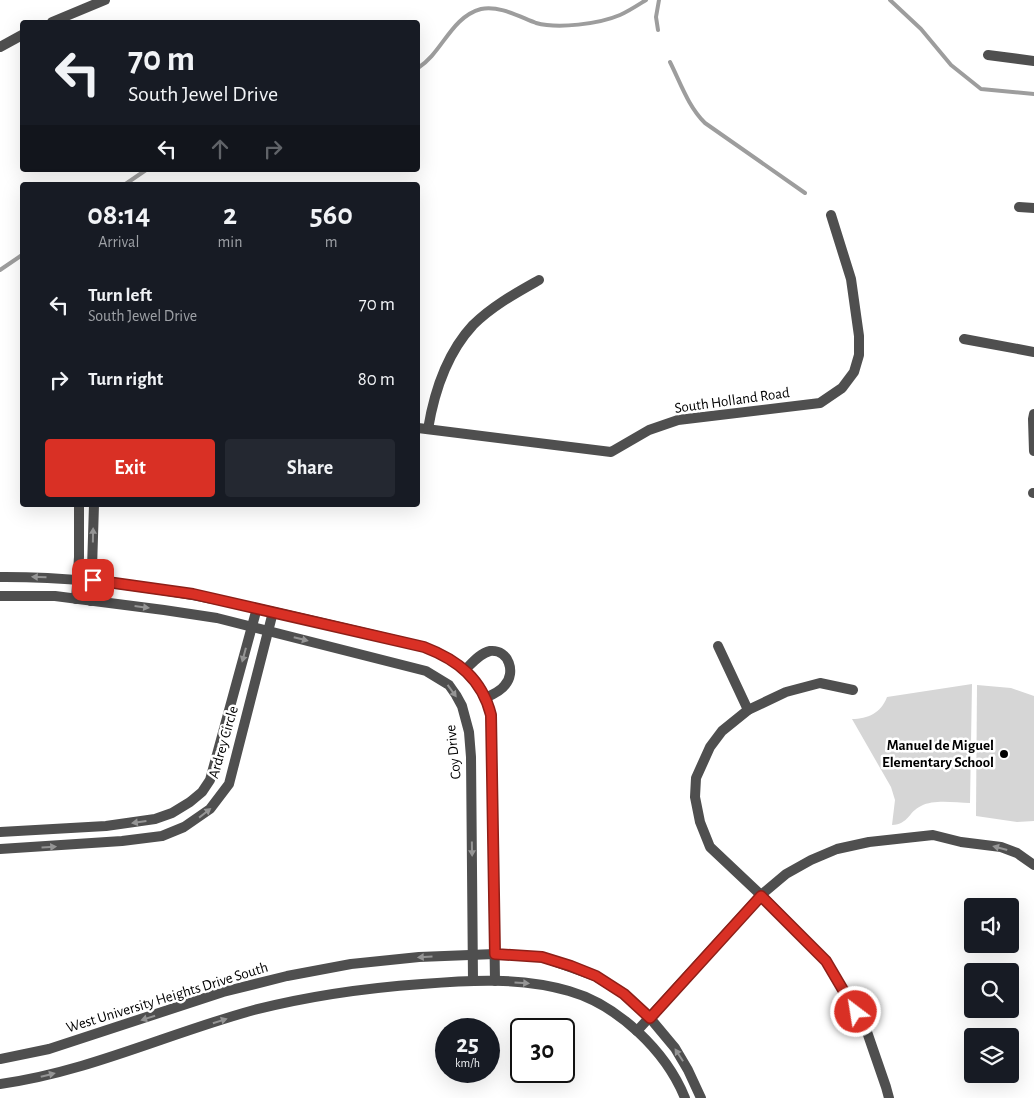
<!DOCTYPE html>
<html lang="en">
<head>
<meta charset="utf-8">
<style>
  :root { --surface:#171b24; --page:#242831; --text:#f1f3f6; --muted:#9ea1a6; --accent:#d93025 }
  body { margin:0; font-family:"Alegreya Sans",sans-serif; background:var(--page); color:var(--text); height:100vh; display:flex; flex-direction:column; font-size:19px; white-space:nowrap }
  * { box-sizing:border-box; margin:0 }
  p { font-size:16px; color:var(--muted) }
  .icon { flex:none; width:28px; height:28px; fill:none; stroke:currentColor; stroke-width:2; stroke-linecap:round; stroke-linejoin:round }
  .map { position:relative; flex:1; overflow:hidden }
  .details { position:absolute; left:20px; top:182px; width:400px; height:325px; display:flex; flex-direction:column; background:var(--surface); border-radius:5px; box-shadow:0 5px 20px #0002 }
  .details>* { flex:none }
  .top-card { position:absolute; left:20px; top:20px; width:400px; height:152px; border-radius:5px; box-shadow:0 5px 20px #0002; background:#171b24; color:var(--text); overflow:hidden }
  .fabs { position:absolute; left:964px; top:898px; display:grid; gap:10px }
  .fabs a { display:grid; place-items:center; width:55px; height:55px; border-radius:5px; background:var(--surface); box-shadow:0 5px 20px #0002; font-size:25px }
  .speed { position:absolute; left:435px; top:1018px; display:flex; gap:10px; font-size:25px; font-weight:700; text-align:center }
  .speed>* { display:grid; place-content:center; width:65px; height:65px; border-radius:50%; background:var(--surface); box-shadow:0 5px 20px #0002; line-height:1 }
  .speed small { font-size:12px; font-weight:400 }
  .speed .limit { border:2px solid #111; border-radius:8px; background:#fff; color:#111 }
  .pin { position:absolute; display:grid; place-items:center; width:42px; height:42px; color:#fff; margin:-21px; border-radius:10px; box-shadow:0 2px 8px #0006 }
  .me { position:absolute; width:55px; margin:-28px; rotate:329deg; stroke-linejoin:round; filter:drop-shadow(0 0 4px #0008) }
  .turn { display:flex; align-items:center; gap:18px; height:105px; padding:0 25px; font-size:22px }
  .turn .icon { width:65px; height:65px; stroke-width:2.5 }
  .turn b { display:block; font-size:35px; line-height:42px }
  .lanes { display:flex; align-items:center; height:48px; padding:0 25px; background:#0003; justify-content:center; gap:25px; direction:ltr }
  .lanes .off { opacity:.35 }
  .eta { display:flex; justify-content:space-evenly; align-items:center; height:85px; text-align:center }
  .eta b { font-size:30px; font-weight:600; line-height:35px }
  .primary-button { display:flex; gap:10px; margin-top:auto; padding:10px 25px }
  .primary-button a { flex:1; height:58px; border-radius:5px; background:var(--accent); color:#fff; font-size:20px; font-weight:600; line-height:58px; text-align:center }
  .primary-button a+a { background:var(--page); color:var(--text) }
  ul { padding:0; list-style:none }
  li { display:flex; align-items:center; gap:15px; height:75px; padding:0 25px }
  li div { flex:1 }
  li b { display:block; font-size:19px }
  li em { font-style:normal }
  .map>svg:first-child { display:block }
  .green { fill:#d6d6d6 }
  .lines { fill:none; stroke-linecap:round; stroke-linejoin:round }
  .stream { stroke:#9d9d9d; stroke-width:4 }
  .minor { stroke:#4f4f4f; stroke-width:10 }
  .tertiary { stroke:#4f4f4f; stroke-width:10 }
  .oneway { fill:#959595 }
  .route-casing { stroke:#8d1f18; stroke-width:12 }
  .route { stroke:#d93025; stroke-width:9 }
  .poi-dot { fill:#000; stroke:#fff; stroke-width:2 }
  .labels { text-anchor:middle; stroke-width:5; stroke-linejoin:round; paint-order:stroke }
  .street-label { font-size:15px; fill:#000; stroke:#fff }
  .poi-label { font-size:15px; font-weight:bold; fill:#000; stroke:#fff; text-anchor:end }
</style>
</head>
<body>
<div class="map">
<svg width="1034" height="1098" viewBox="0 0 1034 1098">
  <rect width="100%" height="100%" fill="#fff"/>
  <g class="green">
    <path d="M972 684 970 803C955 803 935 799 921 806 908 812 909 824 892 825L895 800 891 787 852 719C868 719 881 713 887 697Z"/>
    <polygon points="977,685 1011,688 1034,696 1034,821 1017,822 976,816"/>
  </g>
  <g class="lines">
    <g class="stream">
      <polyline points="890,0 921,29 951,65 981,89 1034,94"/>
      <polyline points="658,30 656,17 659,0"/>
      <path d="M670 62C681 84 688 106 705 123L805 193"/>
      <path d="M418 68C442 53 451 17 481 9 499 5 520 17 536 23 558 29 599 24 620 15 629 11 638 5 646 0"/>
      <polyline points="124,185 146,170"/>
      <polyline points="0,270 22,255"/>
    </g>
    <g class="minor">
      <polyline points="52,22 105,0"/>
      <polyline points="0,47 22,35"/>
      <polyline points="988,55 1034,61"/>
      <polyline points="1019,207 1034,208"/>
      <polyline points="964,339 1034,352"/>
      <polyline points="1034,414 1033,419 1034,451"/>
      <polyline points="418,428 611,452 649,430 678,420 820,403 842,388 854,372 859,355 859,336 851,279 831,215"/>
      <path d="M428 429C434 393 447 353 473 325 492 306 516 293 539 280"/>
      <polyline points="1033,493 1034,493"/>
      <path d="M0 577C147 576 282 614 424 647 458 660 481 679 491 715L495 981"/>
      <polyline points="0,596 55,596 164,610 217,618 426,671 449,685 456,695 462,706 469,732 471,757 473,981"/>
      <polyline points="76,599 79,557 79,505"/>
      <polyline points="91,601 94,505"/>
      <polyline points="718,646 748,710"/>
      <path d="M465 670C472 663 480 653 490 651 509 649 516 673 505 685 501 691 492 695 485 698"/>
      <polyline points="853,690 820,683 786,692 748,710 722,731 710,747 696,778 695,797 700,822 710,847 761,895 826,961 866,1029 886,1087 889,1098"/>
      <polyline points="0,832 106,826 155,819 172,813 190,802 202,792 210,780 257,608"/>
      <polyline points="0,849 122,841 162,836 184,827 210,809 229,784 273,612"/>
      <polyline points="637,1031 761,895 786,874 811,860 837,849 869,842 933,835 961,842 1001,847 1017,853 1034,865"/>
    </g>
    <g class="tertiary">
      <polyline points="0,1059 49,1049 223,992 287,976 351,964 419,957 495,954 542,957 595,976 624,994 650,1018 675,1048 688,1070 701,1098"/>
      <path d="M0 1084C88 1072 169 1033 254 1010 309 996 366 988 422 984 470 980 521 977 569 991 618 1005 666 1051 685 1098"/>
    </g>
  </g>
  <defs><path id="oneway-solid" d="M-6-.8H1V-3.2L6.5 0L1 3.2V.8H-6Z" transform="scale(1.25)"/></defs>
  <g class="oneway">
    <use href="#oneway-solid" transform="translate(93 535) rotate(-89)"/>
    <use href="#oneway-solid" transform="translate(39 577) rotate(-178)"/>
    <use href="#oneway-solid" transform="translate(142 607) rotate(7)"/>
    <use href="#oneway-solid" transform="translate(301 639) rotate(14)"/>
    <use href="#oneway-solid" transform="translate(244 655) rotate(105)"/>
    <use href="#oneway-solid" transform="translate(452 691) rotate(54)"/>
    <use href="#oneway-solid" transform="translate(205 813) rotate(-38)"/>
    <use href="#oneway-solid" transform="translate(139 822) rotate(172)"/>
    <use href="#oneway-solid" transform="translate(49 847) rotate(-4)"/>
    <use href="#oneway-solid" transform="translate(1000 848) rotate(-165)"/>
    <use href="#oneway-solid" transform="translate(472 849) rotate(89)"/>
    <use href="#oneway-solid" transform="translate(425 957) rotate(177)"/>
    <use href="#oneway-solid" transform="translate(522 983) rotate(4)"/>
    <use href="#oneway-solid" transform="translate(148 1018) rotate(162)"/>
    <use href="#oneway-solid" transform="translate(220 1021) rotate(-18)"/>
    <use href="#oneway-solid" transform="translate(679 1055) rotate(-123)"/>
    <use href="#oneway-solid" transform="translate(48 1075) rotate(-14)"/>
  </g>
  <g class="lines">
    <defs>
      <path id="route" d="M93 580 193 594 424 647C458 660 482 679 491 715L495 954 542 957 571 966 596 976 624 994 650 1018 761 896 826 961 856 1012"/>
    </defs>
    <use href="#route" class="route-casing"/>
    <use href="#route" class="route"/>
  </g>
  <circle class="poi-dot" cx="1004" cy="754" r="5"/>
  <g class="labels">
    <g class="street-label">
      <text transform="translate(732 400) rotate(-8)" y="5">South Holland Road</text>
      <text transform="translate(223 742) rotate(-74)" y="5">Ardrey Circle</text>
      <text transform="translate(453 752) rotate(-96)" y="5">Coy Drive</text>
      <text transform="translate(167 997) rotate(-17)" y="5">West University Heights Drive South</text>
    </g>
    <g class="poi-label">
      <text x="994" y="750">Manuel de Miguel<tspan x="994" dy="17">Elementary School</tspan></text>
    </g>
  </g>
</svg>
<div class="fabs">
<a><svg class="icon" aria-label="sound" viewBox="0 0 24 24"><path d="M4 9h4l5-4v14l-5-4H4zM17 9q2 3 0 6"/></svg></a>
<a><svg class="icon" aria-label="search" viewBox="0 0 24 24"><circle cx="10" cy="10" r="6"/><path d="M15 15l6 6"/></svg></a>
<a><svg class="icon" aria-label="layers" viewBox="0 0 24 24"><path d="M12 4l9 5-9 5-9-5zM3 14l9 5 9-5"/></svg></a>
</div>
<div class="speed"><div>25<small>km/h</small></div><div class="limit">30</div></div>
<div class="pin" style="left:93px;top:580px;background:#d93025"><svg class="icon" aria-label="arrive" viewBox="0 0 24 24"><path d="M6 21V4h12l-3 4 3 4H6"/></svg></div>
<svg class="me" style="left:856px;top:1012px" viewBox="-20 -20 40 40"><circle r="17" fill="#d93025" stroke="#fff" stroke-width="3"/><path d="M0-11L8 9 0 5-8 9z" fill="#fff"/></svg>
<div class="top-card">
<div class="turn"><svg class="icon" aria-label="left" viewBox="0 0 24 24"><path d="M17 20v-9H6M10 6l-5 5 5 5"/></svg><div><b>70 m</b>South Jewel Drive</div></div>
<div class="lanes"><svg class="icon" aria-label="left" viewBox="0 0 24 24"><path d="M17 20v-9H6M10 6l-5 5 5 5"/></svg><svg class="icon off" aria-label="ahead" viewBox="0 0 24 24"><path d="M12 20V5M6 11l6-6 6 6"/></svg><svg class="icon off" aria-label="right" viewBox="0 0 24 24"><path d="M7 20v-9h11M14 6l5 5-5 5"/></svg></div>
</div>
<section class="details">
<div class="eta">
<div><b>08:14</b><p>Arrival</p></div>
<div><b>2</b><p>min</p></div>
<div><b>560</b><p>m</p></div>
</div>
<ul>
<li><svg class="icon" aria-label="left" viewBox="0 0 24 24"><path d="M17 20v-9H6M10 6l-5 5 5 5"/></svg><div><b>Turn left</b><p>South Jewel Drive</p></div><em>70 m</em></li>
<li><svg class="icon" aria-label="right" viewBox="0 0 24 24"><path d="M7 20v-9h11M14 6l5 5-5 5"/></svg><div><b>Turn right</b></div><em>80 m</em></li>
</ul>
<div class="primary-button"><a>Exit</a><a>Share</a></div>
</section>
</div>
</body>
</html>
